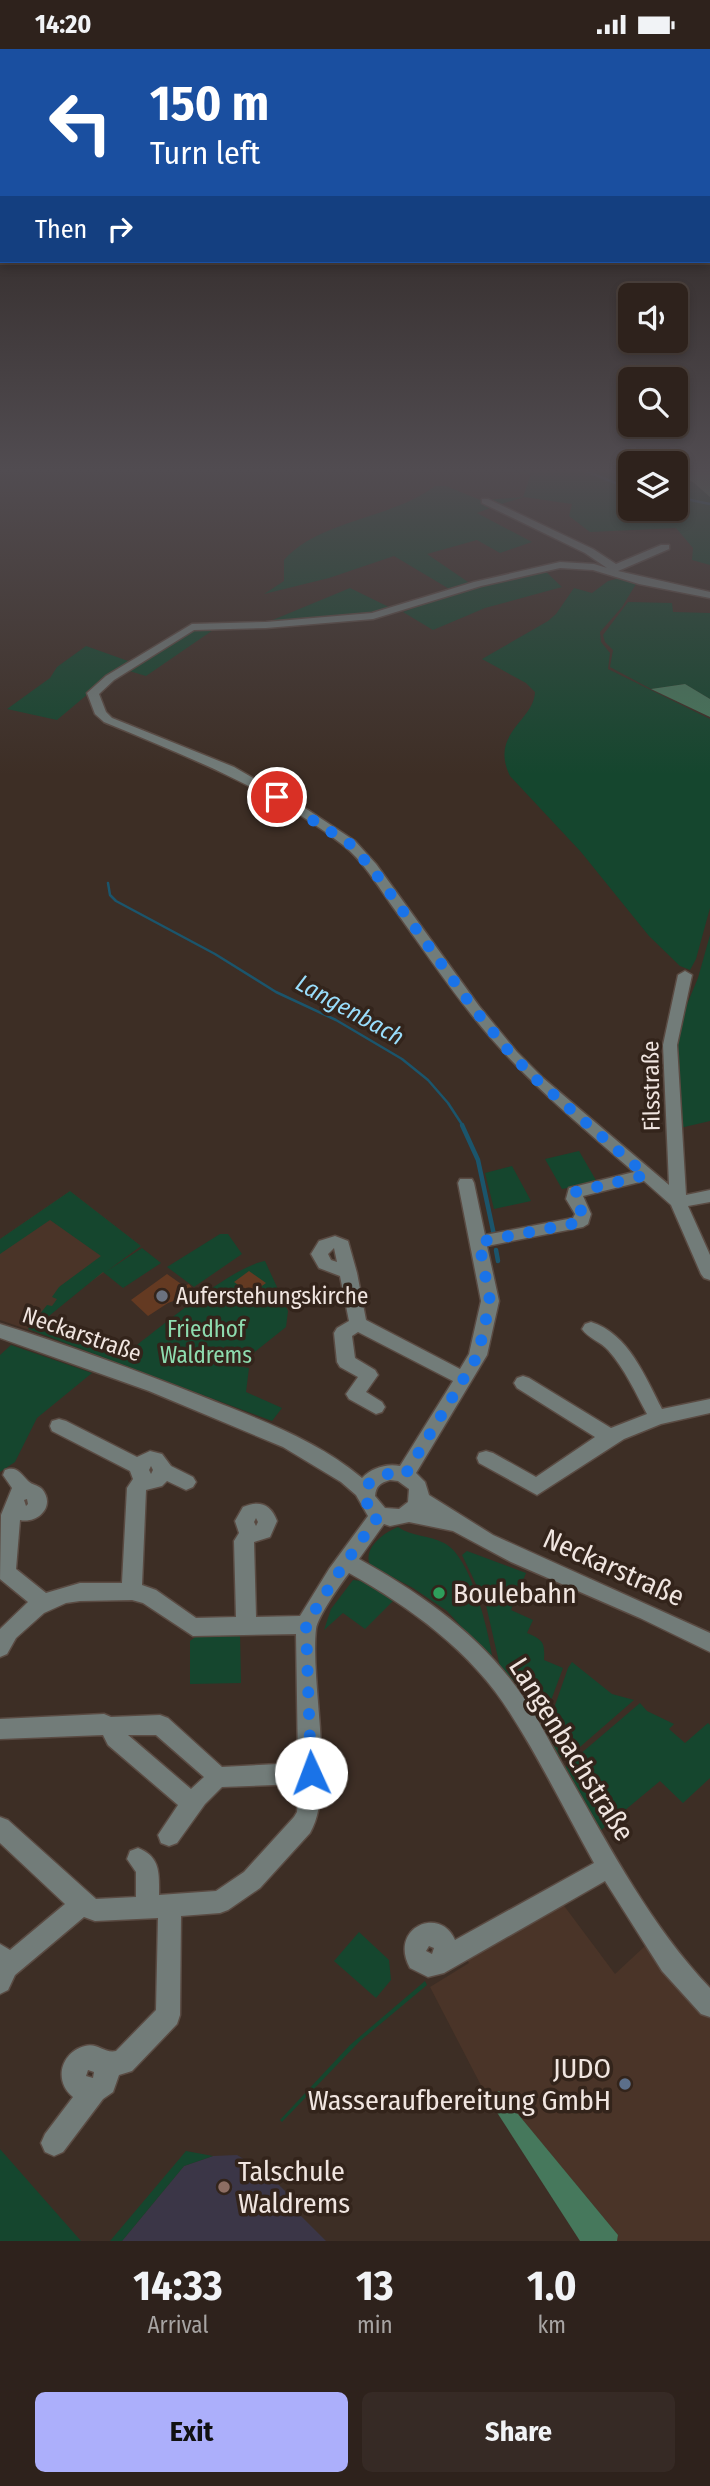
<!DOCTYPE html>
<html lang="en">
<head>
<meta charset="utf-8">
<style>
  :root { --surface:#2e221c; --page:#362a25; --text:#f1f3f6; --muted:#a7a4a3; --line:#493f3b; --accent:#acaffb }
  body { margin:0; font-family:"Fira Sans Condensed",sans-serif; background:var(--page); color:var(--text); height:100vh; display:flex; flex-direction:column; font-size:26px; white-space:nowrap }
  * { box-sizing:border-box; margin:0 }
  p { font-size:23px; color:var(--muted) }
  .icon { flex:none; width:38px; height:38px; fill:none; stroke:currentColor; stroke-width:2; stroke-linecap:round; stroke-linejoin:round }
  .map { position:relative; height:2192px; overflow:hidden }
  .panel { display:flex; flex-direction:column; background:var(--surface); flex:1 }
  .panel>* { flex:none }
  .hud { position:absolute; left:0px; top:0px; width:710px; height:214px; box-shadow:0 4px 10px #0003,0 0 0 2px var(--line); background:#1a4fa0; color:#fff; overflow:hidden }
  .buttons { position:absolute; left:618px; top:234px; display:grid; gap:14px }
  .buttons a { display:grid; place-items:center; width:70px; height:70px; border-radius:10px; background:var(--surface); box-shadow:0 4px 10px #0003,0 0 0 2px var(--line); font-size:35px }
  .pin { position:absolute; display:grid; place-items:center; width:60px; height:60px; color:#fff; margin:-30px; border:4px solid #fff; border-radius:50%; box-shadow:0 2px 7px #0007 }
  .me { position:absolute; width:77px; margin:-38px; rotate:358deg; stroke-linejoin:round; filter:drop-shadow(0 0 5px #0008) }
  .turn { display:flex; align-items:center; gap:24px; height:147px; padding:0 35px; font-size:32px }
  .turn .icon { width:91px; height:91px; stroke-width:2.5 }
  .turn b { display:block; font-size:49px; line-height:60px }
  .then { display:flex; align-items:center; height:66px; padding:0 35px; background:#0003; gap:14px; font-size:26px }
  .eta { display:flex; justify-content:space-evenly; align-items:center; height:119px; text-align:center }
  .eta b { font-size:42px; font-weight:700; line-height:49px }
  .cta { display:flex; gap:14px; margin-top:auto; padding:14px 35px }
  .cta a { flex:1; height:80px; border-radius:10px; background:var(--accent); color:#111; font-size:28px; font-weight:700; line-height:80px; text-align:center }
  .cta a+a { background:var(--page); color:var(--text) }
  .status { display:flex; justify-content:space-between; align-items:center; height:49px; padding:0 35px; background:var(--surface); direction:ltr }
  .status svg { height:19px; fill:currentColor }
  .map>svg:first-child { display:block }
  .built { fill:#4a3428 }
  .education { fill:#3b3647 }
  .green { fill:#15462e }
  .forest { fill:#46785c }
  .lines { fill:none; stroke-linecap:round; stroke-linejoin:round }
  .stream-far1 { stroke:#1b556c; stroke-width:2.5 }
  .stream { stroke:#1b556c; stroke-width:4.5 }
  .building { fill:#643a22 }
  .minor-casing { stroke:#5a4b43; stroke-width:3 }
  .minor { fill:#727c79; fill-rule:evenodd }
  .route { stroke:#1a73e8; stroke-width:12; stroke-dasharray:0 21.6 }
  .worship-dot { fill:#6b7280; stroke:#33241b; stroke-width:2.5 }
  .leisure-dot { fill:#2e9e5b; stroke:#33241b; stroke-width:2.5 }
  .service-dot { fill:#5c6f8a; stroke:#33241b; stroke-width:2.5 }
  .education-dot { fill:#8d6e63; stroke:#33241b; stroke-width:2.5 }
  .labels { text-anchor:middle; stroke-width:7; stroke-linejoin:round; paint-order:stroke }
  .street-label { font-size:23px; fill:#f0e5e0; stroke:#33241b }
  .poi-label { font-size:23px; fill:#f0e5e0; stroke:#33241b; text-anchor:start }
  .park-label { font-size:23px; fill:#8edcaf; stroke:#33241b }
  .water-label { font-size:24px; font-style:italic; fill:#99ddfb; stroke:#33241b }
  .near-street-label { font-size:28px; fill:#f0e5e0; stroke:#33241b }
  .near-poi-label { font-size:28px; fill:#f0e5e0; stroke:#33241b; text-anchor:start }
</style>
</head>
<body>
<div class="status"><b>14:20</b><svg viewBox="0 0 49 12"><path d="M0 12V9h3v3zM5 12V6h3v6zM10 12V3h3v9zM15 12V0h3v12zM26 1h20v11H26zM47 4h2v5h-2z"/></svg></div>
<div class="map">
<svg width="710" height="2192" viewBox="0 0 710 2192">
  <rect width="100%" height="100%" fill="#3d2e25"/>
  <g class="built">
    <polygon points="70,1142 141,1197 68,1249 32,1282 0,1271 0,1190"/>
    <polygon points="553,1842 615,1925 645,1897 710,1961 710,2192 617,2192 618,2186 499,2043 487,2048 430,1938 469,1914 453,1890 463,1891"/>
  </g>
  <polygon class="education" points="237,2106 266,2123 296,2153 292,2158 326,2192 122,2192 184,2117 213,2107"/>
  <g class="green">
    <polygon points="485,419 630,419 630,460 676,460 676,428 693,433 710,448 710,516 692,511 693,499 676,479 590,483 569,467 572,455 524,448 498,456 486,451 523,448 531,425"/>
    <path d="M435 437H446L495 457 477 464 532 493 500 504 477 491 427 505 471 535 451 541 394 507 329 529 264 545 284 532V511C319 471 392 470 435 437Z"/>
    <polygon points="543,520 562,538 485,559 433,581 403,563 447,546"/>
    <path d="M620 529 636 535 622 558 600 583 601 593 610 604 608 620 710 670V859L696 910 690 921 680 917 649 887 581 803 510 727C489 684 534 672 535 643L526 634 482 610 548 572 556 565 574 539 592 544 608 532Z"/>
    <polygon points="350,539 395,561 378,565 263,575"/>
    <polygon points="628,553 672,554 673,563 710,564 710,650 685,635 651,640 610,618 613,601 605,593 603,586"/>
    <polygon points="216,579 146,627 126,621 191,582"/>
    <polygon points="86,597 131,613 108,628 57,671 7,660 50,629 57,618"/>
    <polygon points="710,886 710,1072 680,1079 675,984 698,929"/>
    <polygon points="579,1102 597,1133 562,1140 545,1110"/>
    <polygon points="512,1117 531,1152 494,1160 485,1124"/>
    <path d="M70 1142 141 1197 107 1222 142 1199 161 1214 123 1239 103 1223 44 1271 77 1290 82 1285 102 1288 132 1303 133 1299C162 1277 233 1217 265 1212L288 1262 286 1278 237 1317 249 1319 246 1343 282 1359 272 1372 28 1280 47 1256 52 1257 57 1250 52 1248 59 1238 101 1207 50 1171 0 1205V1190Z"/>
    <polygon points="220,1185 228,1185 242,1205 194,1238 167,1218"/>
    <polygon points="11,1296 92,1324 37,1369 15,1413 0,1423 0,1306"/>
    <path d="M398 1478C412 1488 429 1486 444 1494 471 1507 489 1583 493 1612L447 1562 413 1539 370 1516C363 1499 383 1484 398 1478Z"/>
    <path d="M467 1502 526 1524 511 1561 533 1571 527 1584C543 1591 545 1593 544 1611L563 1619 546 1665 537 1674 501 1622 486 1556 462 1506Z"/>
    <polygon points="353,1531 362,1532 395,1550 365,1580 343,1564 324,1581 331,1560"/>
    <polygon points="240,1585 241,1634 190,1635 190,1592 198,1586"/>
    <polygon points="572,1613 612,1645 634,1651 573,1704 557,1709 540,1680 552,1665 568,1619"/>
    <polygon points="640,1654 647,1662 674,1675 669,1680 685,1694 708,1674 710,1676 710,1729 683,1754 660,1732 600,1782 564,1722 565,1718"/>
    <polygon points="359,1883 389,1911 391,1931 376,1949 334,1912"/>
    <polygon points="425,1932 427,1936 360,1992 282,2073 280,2071 350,1996"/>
    <polygon points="0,2100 81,2192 0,2192"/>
    <polygon points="186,2102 213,2107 184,2117 122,2192 110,2192"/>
  </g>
  <g class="forest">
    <polygon points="676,419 710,419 710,448 693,433 676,428"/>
    <polygon points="685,635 710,650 710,668 651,640"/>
    <polygon points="499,2042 618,2186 617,2192 580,2192 487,2048"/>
  </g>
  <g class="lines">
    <g class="stream-far1">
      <polyline points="560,419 586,422 630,440"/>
      <polyline points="676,448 710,455"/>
      <polyline points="108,834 110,846 116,852 215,905 276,943 336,971 402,1010 428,1031 448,1054 463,1077"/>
    </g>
    <g class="stream">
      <polyline points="462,1076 478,1111 494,1186"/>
      <polyline points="496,1201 498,1212"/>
    </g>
  </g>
  <g class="building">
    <polygon points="249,1222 266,1234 251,1245 234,1233"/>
    <polygon points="167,1225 184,1237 189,1235 194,1242 178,1253 176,1251 168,1254 148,1267 131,1251"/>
  </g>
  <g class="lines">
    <defs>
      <g id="minor">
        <path d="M482 450H488L593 500 616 515 661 496H669V500L618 522 710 543V549L639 535 593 521 560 519 481 537 373 570 266 579 194 581 114 631 99 645 106 663 112 669 234 718 308 761 355 792 376 815 479 957 517 1003 543 1029 669 1136 663 996 678 926 685 922 692 926 677 996 686 1146 710 1141V1153L688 1157 710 1206V1231L704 1229 701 1225 671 1156 644 1132 583 1147 591 1165 588 1175 583 1178 487 1197 499 1252 487 1306 416 1424 425 1433 429 1446 493 1486 710 1584V1603L640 1569 511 1513 453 1482 409 1473 390 1477 384 1475 359 1510C422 1545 483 1588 524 1649 538 1669 549 1692 561 1713 606 1791 648 1874 710 1939V1968L701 1965 662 1922 605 1832 444 1924 428 1928 410 1919C388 1879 440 1856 455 1891L594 1814C566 1764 541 1712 510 1664 472 1603 410 1558 349 1524 340 1536 318 1567 316 1580 310 1635 336 1739 310 1784L260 1839 228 1861 220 1864 181 1867 180 1966 177 1975 132 2022 119 2026 113 2043 103 2050 63 2103 54 2107 45 2103 41 2094 45 2085 73 2048C53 2032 61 2003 85 1997 97 1993 105 2005 116 2002L156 1961 158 1869 95 1872 84 1868 15 1926 8 1941 0 1945V1895L10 1901 65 1855 0 1794V1768L8 1771 96 1850 136 1848V1823L127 1810 130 1802 138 1799C161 1808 159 1825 159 1846L216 1842 244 1823 294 1768 297 1763 299 1735 222 1738 205 1755 177 1794 169 1797 161 1794 158 1786 178 1756 108 1696 103 1686 0 1690V1670L104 1665 111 1668 160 1666 168 1669 222 1718 298 1714 296 1585 193 1587 143 1554 132 1551 80 1552 66 1554 44 1564 16 1589 7 1605 0 1608V1580L28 1553 0 1530 1 1466 12 1439 3 1426 5 1421C17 1417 20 1424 28 1432 32 1436 38 1436 42 1440 56 1457 38 1475 20 1471L16 1520 46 1544 80 1534H122L127 1439 133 1430 130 1422 52 1382 50 1377 52 1372 59 1370 66 1372 137 1408 150 1402 162 1405 171 1417 193 1428 196 1433 193 1438 186 1441 167 1432 162 1437 146 1441 142 1536 156 1541 196 1569 236 1568 234 1492 239 1484 235 1472 243 1458C259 1451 271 1455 277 1472L270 1488 254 1493 256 1568 300 1567 329 1520 368 1467 356 1446 341 1433 283 1398 149 1342 0 1289V1275C68 1296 135 1321 201 1347 256 1369 316 1390 362 1429 371 1419 387 1414 400 1417L453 1332 358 1283 352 1287 355 1309 375 1321 378 1326 366 1343 382 1353 385 1358 382 1363 376 1365 349 1350 346 1345 358 1328 340 1318 337 1313 334 1284 337 1279 349 1272 340 1227 319 1219 311 1205 319 1192 335 1187 348 1192 357 1224 366 1271 460 1320 469 1305 481 1252 458 1134 460 1130H472L474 1134 485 1186 573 1169 575 1165 566 1150 569 1139 634 1123C576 1073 518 1025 471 965 442 929 417 891 390 854 376 834 362 811 343 796 271 740 188 708 104 673L95 665 87 644 106 627 192 575 266 573 372 564 474 533 560 513 594 515 607 519 585 504 482 454ZM334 1199 337 1213 331 1211 328 1205ZM151 1417 153 1421 151 1425 149 1421ZM390 1431 398 1432 409 1440 408 1453 399 1460 385 1459 375 1447C376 1437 380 1434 390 1431ZM27 1450 28 1455 26 1457 24 1451ZM256 1469 258 1473 256 1477 254 1473ZM128 1686H156L204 1728 191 1740ZM429 1897 434 1899 432 1905 426 1902ZM88 2021 94 2023 93 2029 86 2027Z"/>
        <path d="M591 1273C629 1285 645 1328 662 1360L710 1350V1364L661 1375 624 1390 537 1446 479 1414 477 1409 479 1404 486 1402 493 1404 536 1428 595 1388 517 1339 514 1334 517 1329 523 1327 529 1329 611 1379 647 1365C635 1343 625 1320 608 1301 601 1293 588 1289 582 1280L585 1275Z"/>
      </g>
    </defs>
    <use href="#minor" class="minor-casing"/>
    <use href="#minor" class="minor"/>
  </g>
  <linearGradient id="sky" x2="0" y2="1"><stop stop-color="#221914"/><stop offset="0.58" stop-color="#514c51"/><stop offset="1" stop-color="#514c51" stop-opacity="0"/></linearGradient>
  <rect width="710" height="726" fill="url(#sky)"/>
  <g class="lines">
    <path class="route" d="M277 748 350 795 371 818 474 960 512 1006 538 1032 646 1126 575 1143 574 1150 583 1165 582 1171 576 1174 479 1193 490 1252 478 1306 405 1426C374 1418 347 1445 379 1466L337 1526 306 1576 311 1724"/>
  </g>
  <circle class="worship-dot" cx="162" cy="1247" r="7"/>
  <circle class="leisure-dot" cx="439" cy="1544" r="7"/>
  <circle class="service-dot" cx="625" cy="2035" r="7"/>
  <circle class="education-dot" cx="224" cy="2138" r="7"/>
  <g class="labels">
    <g class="street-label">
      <text transform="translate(651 1037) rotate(-91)" y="8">Filsstraße</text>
      <text transform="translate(82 1285) rotate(19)" y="8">Neckarstraße</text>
    </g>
    <g class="poi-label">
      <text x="176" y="1255">Auferstehungskirche</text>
    </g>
    <g class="park-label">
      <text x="206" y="1288">Friedhof<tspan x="206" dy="26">Waldrems</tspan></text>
    </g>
    <g class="water-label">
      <text transform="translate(350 961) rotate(29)" y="8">Langenbach</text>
    </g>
    <g class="near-street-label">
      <text transform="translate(614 1518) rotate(24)" y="10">Neckarstraße</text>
      <text transform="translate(572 1700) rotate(58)" y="10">Langenbachstraße</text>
    </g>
    <g class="near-poi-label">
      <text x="453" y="1554">Boulebahn</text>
      <text x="611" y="2029" text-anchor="end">JUDO<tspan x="611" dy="32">Wasseraufbereitung GmbH</tspan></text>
      <text x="238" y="2132">Talschule<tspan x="238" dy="32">Waldrems</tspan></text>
    </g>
  </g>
</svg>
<div class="buttons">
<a><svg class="icon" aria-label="sound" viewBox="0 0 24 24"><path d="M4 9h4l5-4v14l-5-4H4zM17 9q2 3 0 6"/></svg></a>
<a><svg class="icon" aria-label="search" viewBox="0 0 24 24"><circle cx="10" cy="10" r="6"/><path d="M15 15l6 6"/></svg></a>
<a><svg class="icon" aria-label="layers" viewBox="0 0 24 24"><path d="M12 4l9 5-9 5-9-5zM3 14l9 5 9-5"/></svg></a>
</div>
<div class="pin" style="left:277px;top:748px;background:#d93025"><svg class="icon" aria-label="arrive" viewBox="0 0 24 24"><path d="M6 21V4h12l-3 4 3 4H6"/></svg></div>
<svg class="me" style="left:311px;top:1724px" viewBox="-20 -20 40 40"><circle r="19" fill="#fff"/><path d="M0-13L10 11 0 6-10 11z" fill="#1a73e8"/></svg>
<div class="hud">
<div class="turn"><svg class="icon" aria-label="left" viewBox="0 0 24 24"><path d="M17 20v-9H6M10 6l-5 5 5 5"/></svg><div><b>150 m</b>Turn left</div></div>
<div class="then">Then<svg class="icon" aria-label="right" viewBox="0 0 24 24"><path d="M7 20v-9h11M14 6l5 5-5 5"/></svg></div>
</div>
</div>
<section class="panel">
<div class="eta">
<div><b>14:33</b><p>Arrival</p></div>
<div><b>13</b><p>min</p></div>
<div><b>1.0</b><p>km</p></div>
</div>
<div class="cta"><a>Exit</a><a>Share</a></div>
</section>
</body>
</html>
